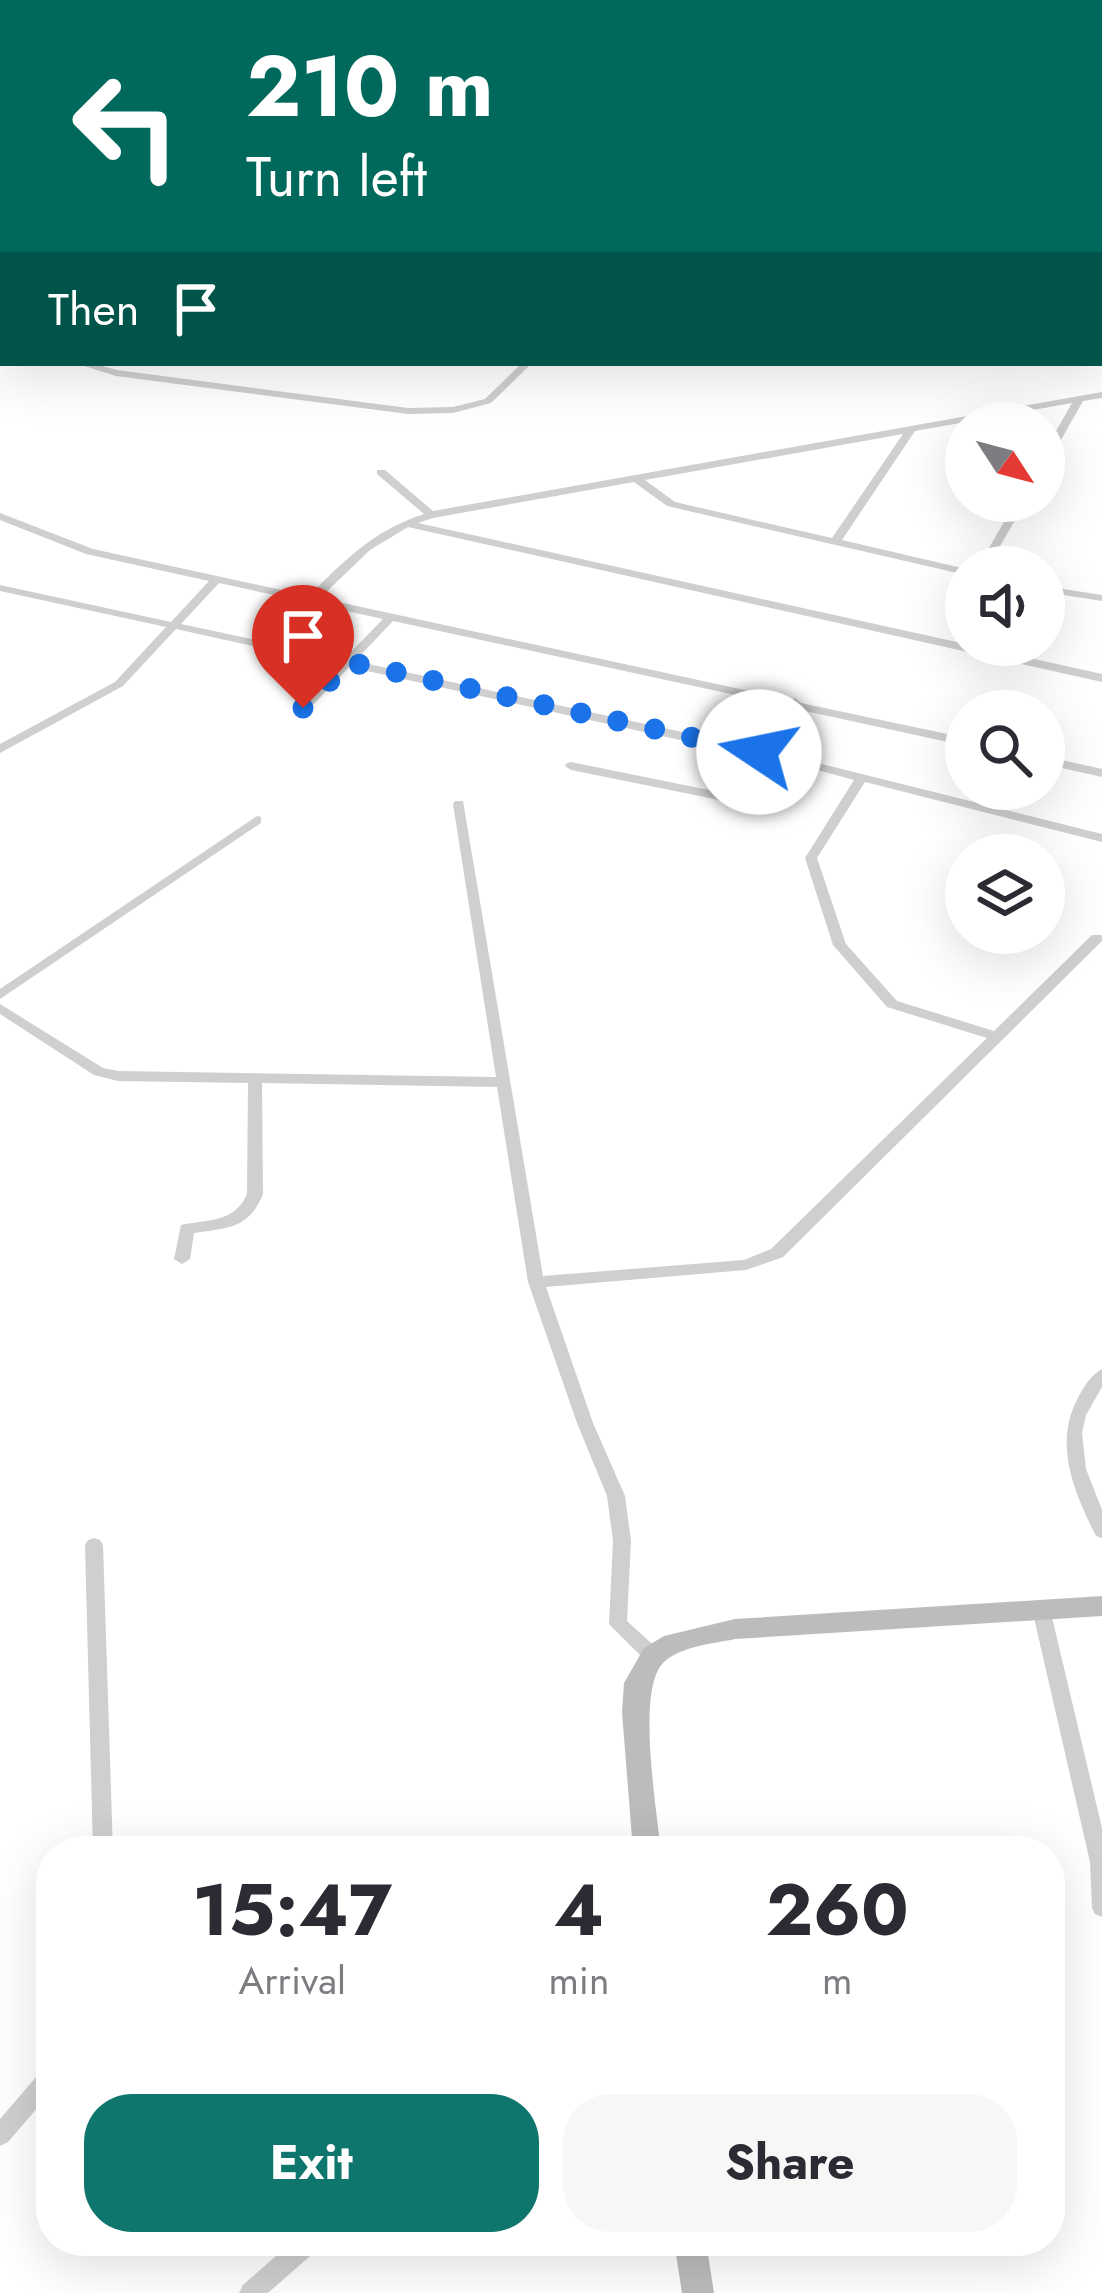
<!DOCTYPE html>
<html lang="en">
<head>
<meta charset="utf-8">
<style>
  :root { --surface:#fff; --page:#f7f7f7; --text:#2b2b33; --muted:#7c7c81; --accent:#0f766e }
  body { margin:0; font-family:Jost,sans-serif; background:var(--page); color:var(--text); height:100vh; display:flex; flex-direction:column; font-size:45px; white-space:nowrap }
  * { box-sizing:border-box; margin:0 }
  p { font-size:39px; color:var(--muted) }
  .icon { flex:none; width:66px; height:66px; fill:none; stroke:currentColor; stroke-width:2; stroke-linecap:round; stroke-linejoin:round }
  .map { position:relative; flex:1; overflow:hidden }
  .side { position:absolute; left:36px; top:1836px; width:1029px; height:420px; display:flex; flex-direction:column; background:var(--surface); border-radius:48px; box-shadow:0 12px 48px #0002 }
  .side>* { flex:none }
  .guide { position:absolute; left:0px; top:0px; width:1104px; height:366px; box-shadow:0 12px 48px #0002; background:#00695c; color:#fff; overflow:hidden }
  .needle { width:78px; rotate:126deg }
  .controls { position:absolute; left:945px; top:402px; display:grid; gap:24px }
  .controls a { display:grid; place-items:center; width:120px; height:120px; border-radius:50%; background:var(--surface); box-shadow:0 12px 48px #0002; font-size:60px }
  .pin { position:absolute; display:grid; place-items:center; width:102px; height:102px; color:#fff; margin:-123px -51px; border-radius:50% 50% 50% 0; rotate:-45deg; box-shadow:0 0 12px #0007 }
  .pin .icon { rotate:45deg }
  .me { position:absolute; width:132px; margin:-66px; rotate:281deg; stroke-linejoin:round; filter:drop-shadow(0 0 9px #0008) }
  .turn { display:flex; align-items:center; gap:42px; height:252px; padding:0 48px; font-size:54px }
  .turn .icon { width:156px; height:156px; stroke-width:2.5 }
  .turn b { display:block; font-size:84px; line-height:102px }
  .then { display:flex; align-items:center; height:114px; padding:0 48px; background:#0003; gap:24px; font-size:45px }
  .eta { display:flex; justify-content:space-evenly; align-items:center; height:204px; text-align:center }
  .eta b { font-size:72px; font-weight:700; line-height:84px }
  .button { display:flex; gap:24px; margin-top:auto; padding:24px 48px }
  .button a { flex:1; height:138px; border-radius:48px; background:var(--accent); color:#fff; font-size:48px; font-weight:700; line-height:138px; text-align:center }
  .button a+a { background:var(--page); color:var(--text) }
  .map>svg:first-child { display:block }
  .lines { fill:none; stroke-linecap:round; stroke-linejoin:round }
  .street { fill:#cfcfcf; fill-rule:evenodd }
  .secondary { fill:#bcbcbc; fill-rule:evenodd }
  .route { stroke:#1a73e8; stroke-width:21; stroke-dasharray:0 37.8 }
</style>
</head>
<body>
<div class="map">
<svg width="1102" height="2293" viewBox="0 0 1102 2293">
  <rect width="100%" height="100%" fill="#fff"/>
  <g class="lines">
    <g class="street">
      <polygon points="253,0 277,0 289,3 265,3"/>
      <polygon points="374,0 381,0 379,3 372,3"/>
      <polygon points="449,0 457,0 454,3 446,3"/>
      <polygon points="711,0 719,0 722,3 714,3"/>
      <polygon points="0,52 3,53 3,57 0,56"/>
      <rect x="1101" y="98" width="1" height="4"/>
      <rect x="0" y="166" width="3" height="6"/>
      <polygon points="3,349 3,359 0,360 0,350"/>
      <polygon points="75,363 91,363 117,370 408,408 453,407 485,399 522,363 532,363 491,403 453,413 408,414 116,376"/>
      <path d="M1102 392V398L1083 401 1049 461 1044 464V452L1072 403 915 431 842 540 966 569V575L667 506 634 482 433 518 418 523 1102 674V682L408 527 370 550 320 598 790 700 795 698 801 703 966 738V746L796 709 766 750 1102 834V842L865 782 817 858 846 944 897 1001 994 1031 1092 935H1102V941L783 1257 746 1270 546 1287 593 1423 625 1496 631 1541 627 1621 660 1651 662 1656 660 1661 653 1664 646 1661 609 1624 613 1541 607 1496 577 1423 528 1282 497 1087 262 1083 263 1194C249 1229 227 1228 194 1233L190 1259 182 1264 174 1259 181 1225C208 1219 235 1223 247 1194L248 1083 118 1081 94 1075 0 1014V1004L103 1068 118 1071 496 1077 453 804 455 801H463L543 1276 744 1260 771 1249 987 1038 887 1007 833 945 805 858 854 780 814 769 785 804 769 810 571 770 565 766 567 763 571 762 768 802 777 798 803 767 349 667 307 711H299V705L338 665 176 629 123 686 0 753V744L115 682 166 627 0 591V585L171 622 209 581 86 554 0 520V513L93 549 309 596C343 561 376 529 424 514L377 474V470H385L433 511ZM903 434 832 538 675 502 645 480ZM219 583 383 619 344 659 181 624ZM393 621 786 706 756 748 355 661Z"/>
      <polygon points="1016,501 1026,501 988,567 978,567"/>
      <polygon points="1044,586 1102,595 1102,601 1044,592"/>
      <polygon points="1044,756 1102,769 1102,777 1044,764"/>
      <polygon points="257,816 261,817 261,823 0,999 0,989"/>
      <path d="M1102 1369V1387L1086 1415 1082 1433 1086 1469 1102 1510V1538L1096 1536C1074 1492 1053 1444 1078 1398 1084 1386 1091 1375 1102 1369Z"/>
      <polygon points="94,1538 100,1540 103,1545 113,1851 93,1851 85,1545 88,1540"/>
      <polygon points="1041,1602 1047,1604 1050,1609 1102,1828 1102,1917 1095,1914 1092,1908 1090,1862 1032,1609 1035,1604"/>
      <polygon points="51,2066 51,2092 8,2142 0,2146 0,2119 43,2069"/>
      <polygon points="293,2241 321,2241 318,2249 268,2293 239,2293 243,2285"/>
    </g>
    <g class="secondary">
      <path d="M1102 1596V1616L735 1639C713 1644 680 1646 663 1663 636 1691 657 1811 661 1851H633L622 1712 624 1683 644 1648 664 1636 735 1619Z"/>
      <polygon points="674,2241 706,2241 714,2293 682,2293"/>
    </g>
  </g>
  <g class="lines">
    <polyline class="route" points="303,708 349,662 759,752"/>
  </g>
</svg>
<div class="controls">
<a><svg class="needle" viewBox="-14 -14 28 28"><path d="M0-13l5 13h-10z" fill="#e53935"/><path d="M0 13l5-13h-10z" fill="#7c7c81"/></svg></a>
<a><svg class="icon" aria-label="sound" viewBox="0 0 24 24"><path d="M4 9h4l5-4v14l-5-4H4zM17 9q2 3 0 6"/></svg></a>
<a><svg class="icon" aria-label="search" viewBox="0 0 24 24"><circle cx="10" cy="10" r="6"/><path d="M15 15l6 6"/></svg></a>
<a><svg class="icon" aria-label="layers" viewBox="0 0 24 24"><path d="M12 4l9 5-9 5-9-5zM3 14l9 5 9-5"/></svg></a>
</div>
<div class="pin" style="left:303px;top:708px;background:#d93025"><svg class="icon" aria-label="arrive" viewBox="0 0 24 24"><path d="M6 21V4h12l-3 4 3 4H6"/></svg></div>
<svg class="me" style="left:759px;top:752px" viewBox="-20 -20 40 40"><circle r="19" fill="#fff"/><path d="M0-13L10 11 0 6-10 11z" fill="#1a73e8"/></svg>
<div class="guide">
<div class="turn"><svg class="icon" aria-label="left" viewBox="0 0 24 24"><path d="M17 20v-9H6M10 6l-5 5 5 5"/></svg><div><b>210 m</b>Turn left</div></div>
<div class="then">Then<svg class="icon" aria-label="arrive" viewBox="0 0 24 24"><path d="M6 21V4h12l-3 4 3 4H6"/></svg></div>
</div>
<section class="side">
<div class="eta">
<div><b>15:47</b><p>Arrival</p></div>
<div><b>4</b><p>min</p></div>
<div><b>260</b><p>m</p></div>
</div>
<div class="button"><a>Exit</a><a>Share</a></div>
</section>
</div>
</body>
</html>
